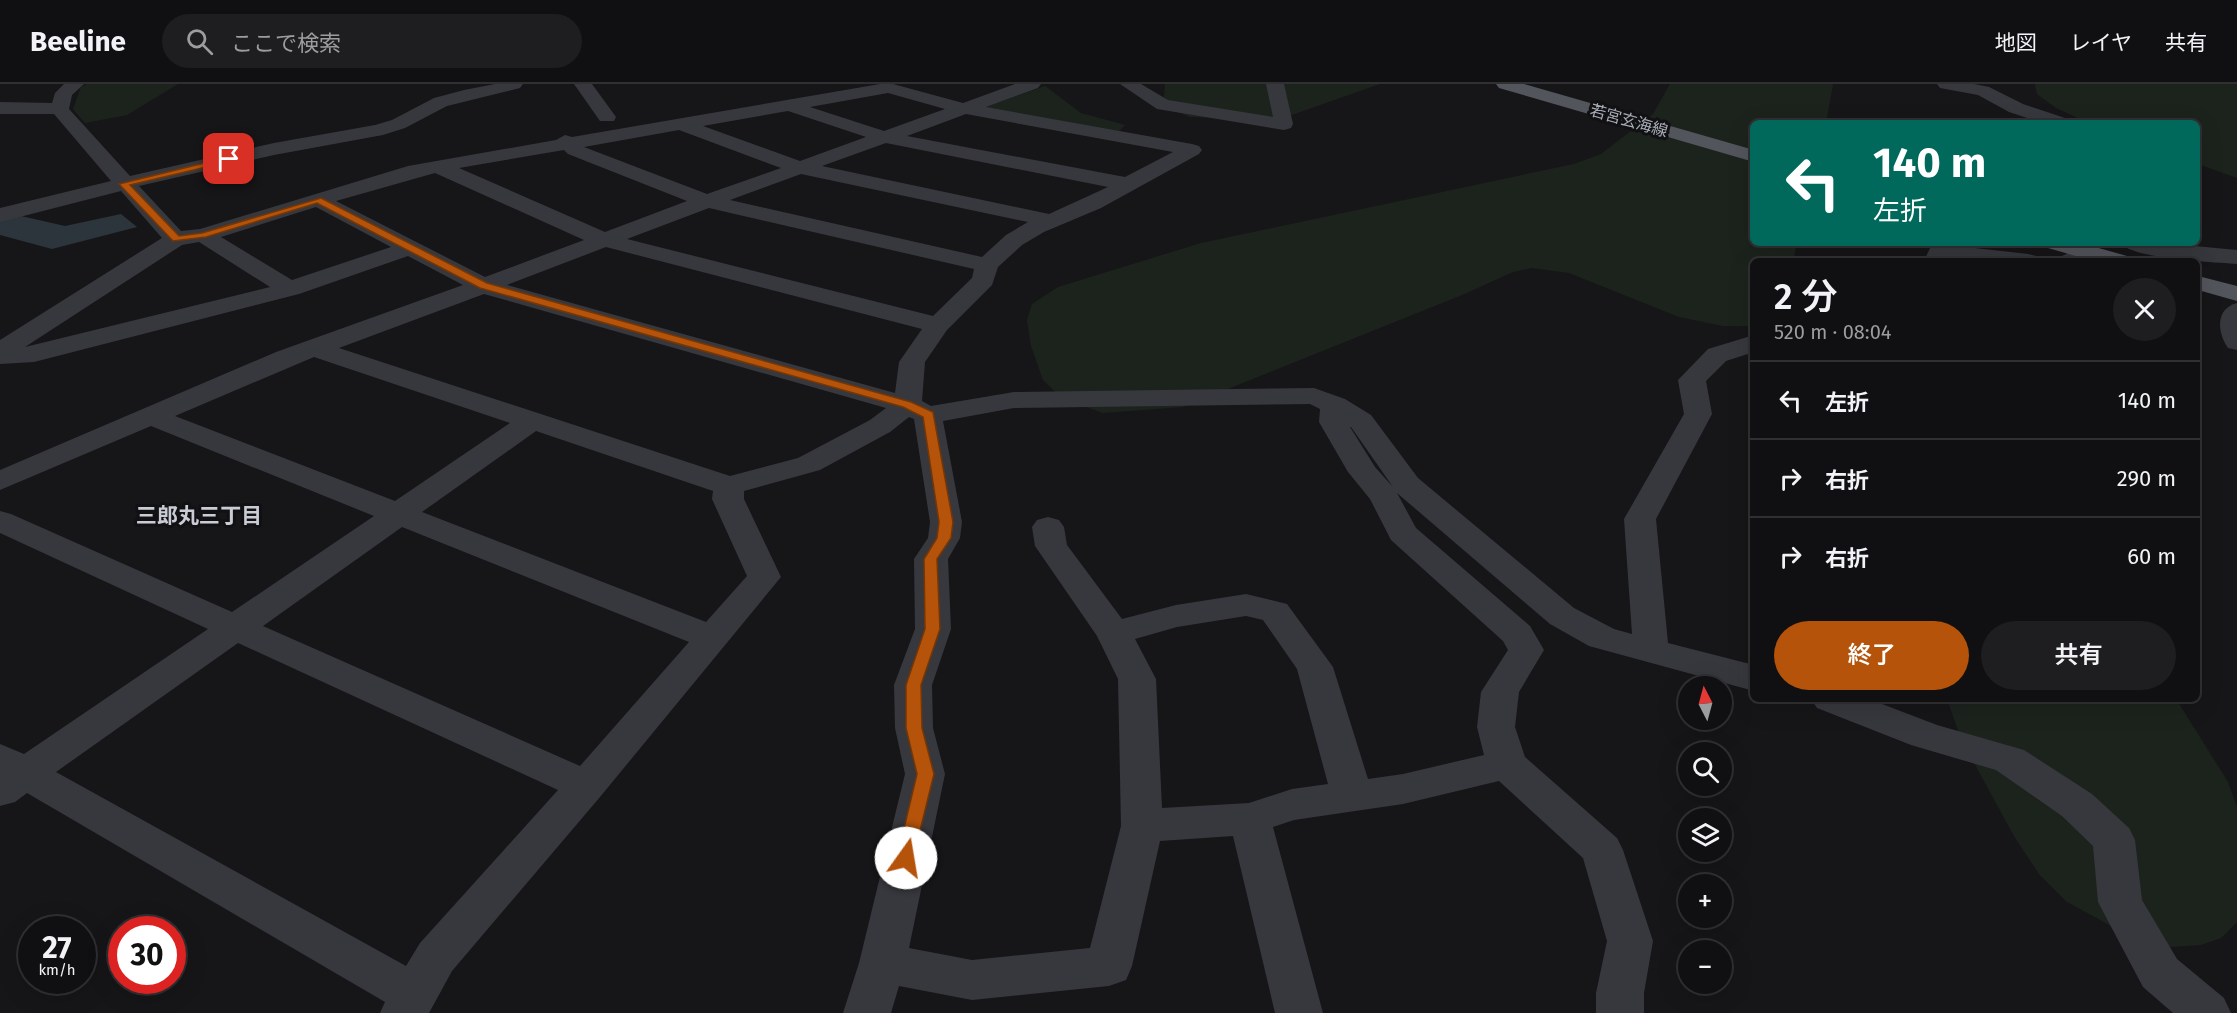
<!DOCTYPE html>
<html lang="ja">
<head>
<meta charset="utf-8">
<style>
  :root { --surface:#101012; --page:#1e1e20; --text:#f1f3f6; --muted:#9c9d9f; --line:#303032; --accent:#b45309 }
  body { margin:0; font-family:"Fira Sans","Noto Sans JP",sans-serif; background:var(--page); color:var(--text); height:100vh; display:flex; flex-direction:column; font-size:22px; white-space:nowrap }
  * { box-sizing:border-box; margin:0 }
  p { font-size:20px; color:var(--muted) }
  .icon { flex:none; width:33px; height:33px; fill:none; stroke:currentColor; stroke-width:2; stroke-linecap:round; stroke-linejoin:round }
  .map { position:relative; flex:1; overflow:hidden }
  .sheet { position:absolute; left:1750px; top:174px; width:450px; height:444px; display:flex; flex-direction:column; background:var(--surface); border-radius:9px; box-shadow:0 6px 24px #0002,0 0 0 2px var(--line) }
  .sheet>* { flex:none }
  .hud { position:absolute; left:1750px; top:36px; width:450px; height:126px; border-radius:9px; box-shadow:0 6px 24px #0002,0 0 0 2px var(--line); background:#00695c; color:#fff; overflow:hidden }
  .needle { width:39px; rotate:354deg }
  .fabs { position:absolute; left:1678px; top:592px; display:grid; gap:12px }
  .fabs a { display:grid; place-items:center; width:54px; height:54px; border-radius:50%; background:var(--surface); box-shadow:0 6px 24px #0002,0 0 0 2px var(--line); font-size:30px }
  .speed { position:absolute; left:18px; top:832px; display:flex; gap:12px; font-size:30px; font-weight:700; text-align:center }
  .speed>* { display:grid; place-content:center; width:78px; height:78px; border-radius:50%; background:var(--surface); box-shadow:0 6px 24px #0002,0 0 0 2px var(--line); line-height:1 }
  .speed small { font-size:15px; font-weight:400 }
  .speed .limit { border:9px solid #d22; background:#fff; color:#111 }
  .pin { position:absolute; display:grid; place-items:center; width:51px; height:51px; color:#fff; margin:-26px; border-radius:12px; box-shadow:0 3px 9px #0006 }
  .me { position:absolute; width:66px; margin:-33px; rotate:13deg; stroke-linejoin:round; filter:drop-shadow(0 0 4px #0008) }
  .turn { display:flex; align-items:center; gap:21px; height:126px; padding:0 24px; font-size:27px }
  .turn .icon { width:78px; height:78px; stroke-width:2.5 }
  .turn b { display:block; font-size:42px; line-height:51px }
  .round { display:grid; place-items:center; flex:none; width:63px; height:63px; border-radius:32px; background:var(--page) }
  .overview { display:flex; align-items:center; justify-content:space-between; height:102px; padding:0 24px }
  h1 { font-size:36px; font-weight:600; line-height:45px }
  .button { display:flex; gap:12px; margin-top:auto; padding:12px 24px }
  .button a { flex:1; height:69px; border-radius:36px; background:var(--accent); color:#fff; font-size:24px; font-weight:600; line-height:69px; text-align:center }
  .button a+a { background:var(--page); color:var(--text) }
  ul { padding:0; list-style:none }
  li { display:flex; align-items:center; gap:18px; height:78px; padding:0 24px; border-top:2px solid var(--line) }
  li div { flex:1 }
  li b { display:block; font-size:22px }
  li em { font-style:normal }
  header { display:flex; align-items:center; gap:36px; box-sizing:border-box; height:84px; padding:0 30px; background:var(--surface); border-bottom:2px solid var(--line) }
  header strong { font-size:28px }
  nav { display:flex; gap:33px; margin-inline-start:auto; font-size:21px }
  .search { width:420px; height:54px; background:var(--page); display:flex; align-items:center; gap:15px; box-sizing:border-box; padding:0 21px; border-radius:33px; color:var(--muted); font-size:22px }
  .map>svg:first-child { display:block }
  .green { fill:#1c231d }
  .water { fill:#2c353c }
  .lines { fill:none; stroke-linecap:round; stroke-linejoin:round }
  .minor { fill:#37383d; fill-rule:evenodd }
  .tertiary { fill:#37383d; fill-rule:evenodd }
  .primary { fill:#53555c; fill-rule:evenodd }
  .route { fill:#b45309; stroke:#753606; stroke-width:1.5 }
  .labels { text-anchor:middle; stroke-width:6; stroke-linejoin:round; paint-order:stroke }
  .far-street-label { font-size:16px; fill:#a8adb8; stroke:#111113 }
  .neighbourhood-label { font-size:21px; font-weight:bold; fill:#c9ccd4; stroke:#111113 }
</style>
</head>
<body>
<header>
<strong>Beeline</strong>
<div class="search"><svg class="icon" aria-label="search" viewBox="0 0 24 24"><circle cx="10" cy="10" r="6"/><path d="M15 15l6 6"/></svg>ここで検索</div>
<nav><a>地図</a><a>レイヤ</a><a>共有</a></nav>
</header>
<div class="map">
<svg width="2237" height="929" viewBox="0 0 2237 929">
  <rect width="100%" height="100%" fill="#161618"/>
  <g class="green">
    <polygon points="87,0 178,0 127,31 85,39 73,25 81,3"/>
    <polygon points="1165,0 1380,0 1283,34 1256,35 1190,33 1178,28 1164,13"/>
    <polygon points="1670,0 1833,0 1826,39 1754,39 1754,159 1797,159 1793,177 1754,177 1753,242 1723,242 1679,233 1569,189 1532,184 1513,188 1462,211 1183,323 1103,329 1062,314 1043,296 1031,262 1027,236 1032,220 1058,203 1201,159 1574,80 1601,70 1653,30"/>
    <polygon points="2035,0 2237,0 2237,94 2198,80 2198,39 2089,39 2056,24 2037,10"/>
    <polygon points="1045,2 1081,29 1125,41 1118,48 983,24"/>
    <polygon points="1947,615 2176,615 2228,698 2237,723 2237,838 2221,854 2201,861 2170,863 2115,844 2067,818 2039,790 2014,752 1961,655"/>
  </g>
  <polygon class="water" points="121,130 137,143 52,165 0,151 0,137 21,132 65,142"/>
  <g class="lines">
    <g class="minor">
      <path d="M64 0H84L72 11 69 25 130 92 274 59 375 41 392 36 434 14 464 6 495 0H523L520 4 512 6 447 22 405 44 383 51 274 71 139 102 181 147 200 145 408 82 556 56 565 51 572 53 880 0H893L963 19 1015 0H1041L1038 4 986 23 1192 60 1199 62 1202 66 1199 70 1101 124 1044 148 1022 161 998 183 992 201 947 246 925 278 922 317 931 322 1014 308 1314 304 1345 315 1371 331 1418 394 1574 524 1614 545 1632 550 1624 435 1684 330 1678 296 1708 265 1754 251V268L1726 277 1706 297 1712 330 1656 435 1668 559 1754 581V607L1589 562 1550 540 1397 409 1416 444 1530 542 1544 566 1519 608 1515 643 1525 673 1617 754 1623 766 1653 857 1644 909V929H1596V909L1607 857 1583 774 1499 697 1403 720 1294 736 1273 743 1323 929H1275L1233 752 1160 757 1132 882 1126 896 1109 902 972 916 899 902 891 929H843L859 879 905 690 895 644 894 601 915 545 914 475 928 454 930 438 914 335 909 333 890 348 820 386 744 407V415L781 493 600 713 452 887 429 929H380L385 918 27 709 15 718 0 722V660L24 670 208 545 0 449V427L11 430 232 528 374 432 151 342 0 406V386L276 268 463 201 408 172 299 210 34 278 0 280V256L162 154 121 107 0 138V124L111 97 54 30H0V18L52 19 55 9ZM888 9 945 25 884 47 810 23ZM788 27 866 53 800 77 703 42ZM966 30 1173 68 1125 93 907 52ZM679 46 781 84 707 110 584 63ZM886 59 1108 103 1049 130 822 82ZM564 66 568 70 687 117 605 148 459 84ZM435 89 584 156 485 193 336 117ZM801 90 1028 138 1006 151 982 173 730 116ZM316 123 391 163 292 196 221 153ZM709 124 974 185 972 194 933 232 627 155ZM199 158 270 203 25 263 182 161ZM606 163 922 245 899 278 895 309 507 201ZM484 210 886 324 870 336 798 374 730 392 339 264ZM314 273 510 339 395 417 175 332ZM1310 320 1320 325 1319 338 1348 388 1370 415 1391 456 1503 557 1508 566 1481 608 1477 643 1484 671 1403 690 1368 695 1333 583 1287 520 1246 510 1176 521 1122 535 1067 461 1064 443 1059 436 1048 433 1037 436 1032 443 1035 462 1097 552 1118 595 1121 742 1090 864 972 876 909 864 945 690 933 644 932 601 951 545 948 475 960 454 962 438 943 337 1014 324ZM1350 343H1351L1393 403 1375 383ZM536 347 713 407 712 415 747 492 706 538 422 428ZM402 443 689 558 580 682 263 542ZM1246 532 1263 536 1297 585 1328 700 1292 705 1249 719 1162 724 1156 595 1135 555 1177 543ZM238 559 558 706 420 859 406 882 56 688Z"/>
      <polygon points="574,0 592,0 616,33 614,37 600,37"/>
      <polygon points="1120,0 1141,0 1168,16 1273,33 1266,0 1284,0 1293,40 1291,44 1284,46 1163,26 1157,25"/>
      <polygon points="1937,0 1974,0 1989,3 2023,20 2068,35 2070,39 2042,39 2009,28 1978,11 1940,4"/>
      <path d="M2121 159H2163L2237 166V180C2215 178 2131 175 2121 159Z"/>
      <polygon points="1939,160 2028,170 2036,172 2040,177 1948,175 1948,177 1924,177 1931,162"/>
      <path d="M2086 161 2094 163 2098 168C2089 181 2072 177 2058 177L2062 172Z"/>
      <polygon points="1811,615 1869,615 1937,641 2024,666 2092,710 2129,744 2135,756 2142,816 2177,875 2224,914 2231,929 2173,929 2143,903 2098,818 2093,762 2062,732 1996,686 1911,661 1817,624"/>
    </g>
    <path class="tertiary" d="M2237 219V266L2228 264C2217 248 2215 225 2237 219Z"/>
    <g class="primary">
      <polygon points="1496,0 1524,0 1754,66 1754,78 1499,4"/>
      <polygon points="2045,159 2081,159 2127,172 2131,177 2093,177 2048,164"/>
      <polygon points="2198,192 2237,202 2237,217 2198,206"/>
    </g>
  </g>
  <polygon class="route" points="229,73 232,73 232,77 130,101 179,152 202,149 321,114 487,199 911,318 933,328 953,438 951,454 937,475 940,545 921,601 922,644 934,690 912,779 906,781 900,779 897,774 917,690 906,644 906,601 925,545 924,475 937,454 939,438 923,333 903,323 480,204 317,119 206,153 173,157 119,100"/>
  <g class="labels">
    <g class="far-street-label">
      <text transform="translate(1629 36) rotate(16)" y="6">若宮玄海線</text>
    </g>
    <g class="neighbourhood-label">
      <text x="199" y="439">三郎丸三丁目</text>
    </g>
  </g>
</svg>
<div class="fabs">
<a><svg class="needle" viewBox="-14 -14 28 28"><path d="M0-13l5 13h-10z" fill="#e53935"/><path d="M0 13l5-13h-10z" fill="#9c9d9f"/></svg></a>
<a><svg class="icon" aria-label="search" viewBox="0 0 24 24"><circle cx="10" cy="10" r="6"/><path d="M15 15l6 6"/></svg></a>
<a><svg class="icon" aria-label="layers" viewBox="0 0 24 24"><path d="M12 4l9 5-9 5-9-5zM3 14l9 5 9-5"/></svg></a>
<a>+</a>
<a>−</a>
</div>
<div class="speed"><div>27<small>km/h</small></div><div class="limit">30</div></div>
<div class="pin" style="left:229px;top:75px;background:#d93025"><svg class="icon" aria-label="arrive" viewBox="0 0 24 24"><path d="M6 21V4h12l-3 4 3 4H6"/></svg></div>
<svg class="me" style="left:906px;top:774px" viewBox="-20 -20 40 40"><circle r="19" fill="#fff"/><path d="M0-13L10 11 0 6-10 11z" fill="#b45309"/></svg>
<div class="hud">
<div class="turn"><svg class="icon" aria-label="left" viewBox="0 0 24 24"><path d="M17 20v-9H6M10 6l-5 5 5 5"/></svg><div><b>140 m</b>左折</div></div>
</div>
<section class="sheet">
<div class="overview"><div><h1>2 分</h1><p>520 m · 08:04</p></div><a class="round"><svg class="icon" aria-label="close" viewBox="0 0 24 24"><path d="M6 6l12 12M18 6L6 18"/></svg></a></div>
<ul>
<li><svg class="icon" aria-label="left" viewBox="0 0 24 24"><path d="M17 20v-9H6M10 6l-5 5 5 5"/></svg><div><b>左折</b></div><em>140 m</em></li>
<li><svg class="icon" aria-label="right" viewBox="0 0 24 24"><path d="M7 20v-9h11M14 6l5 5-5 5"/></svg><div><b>右折</b></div><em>290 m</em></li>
<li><svg class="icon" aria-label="right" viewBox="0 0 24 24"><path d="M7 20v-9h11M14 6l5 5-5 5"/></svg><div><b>右折</b></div><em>60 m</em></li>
</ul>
<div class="button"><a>終了</a><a>共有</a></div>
</section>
</div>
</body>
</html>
